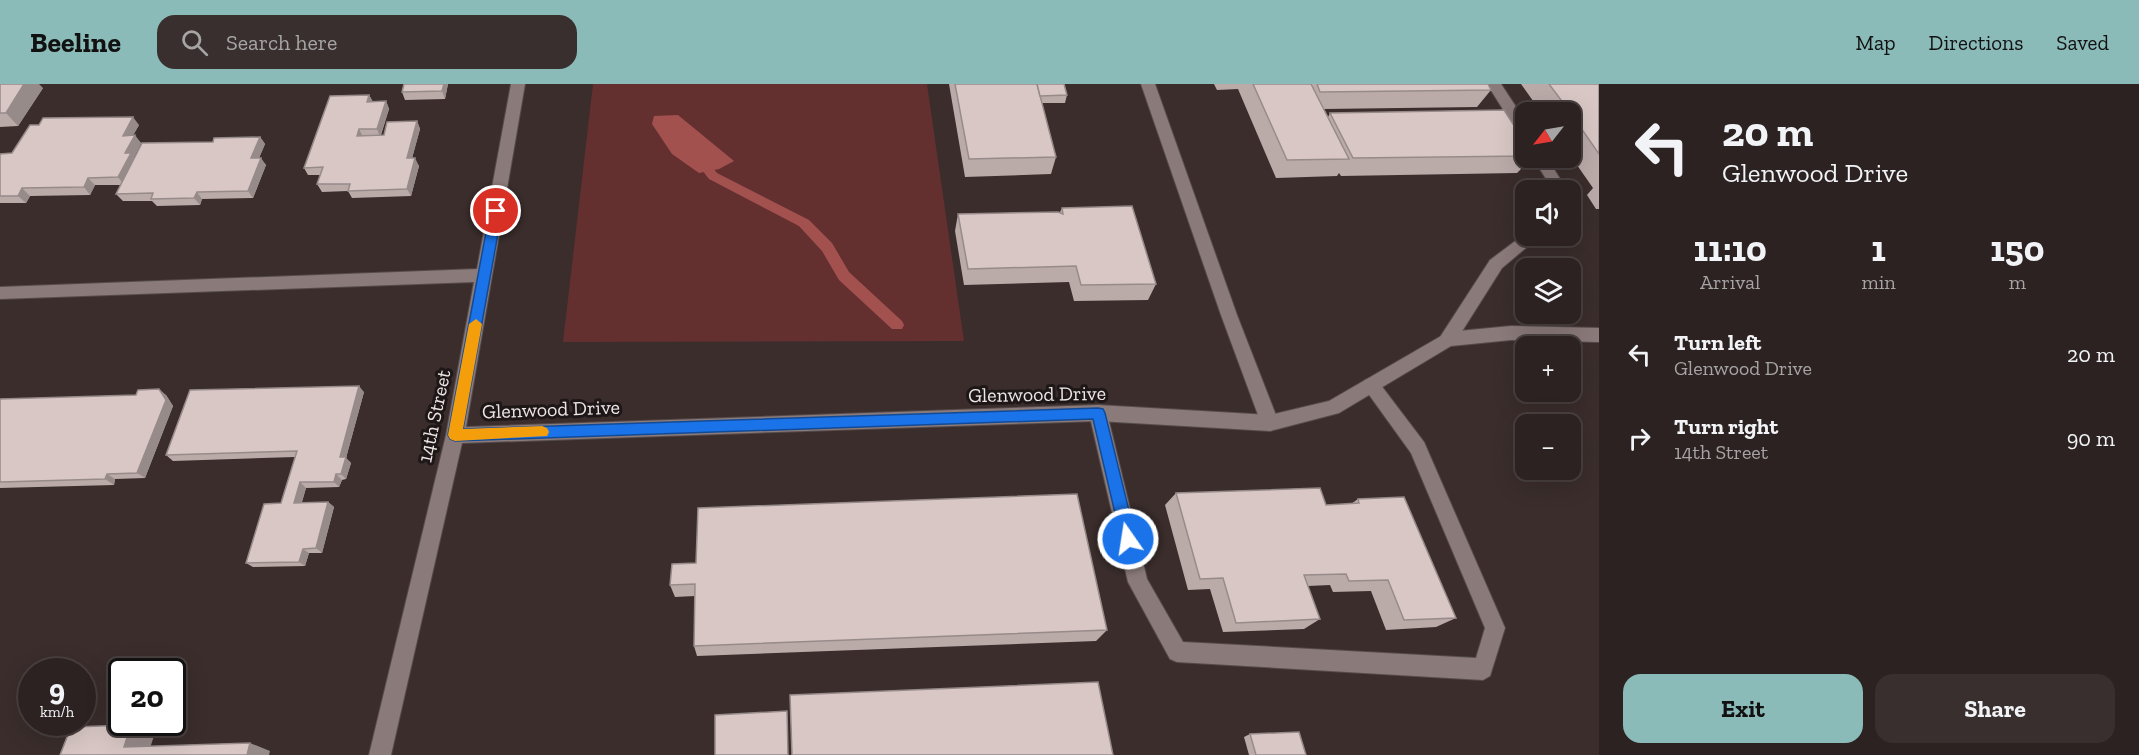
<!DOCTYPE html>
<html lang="en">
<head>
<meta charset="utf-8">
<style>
  :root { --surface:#2c2221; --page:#382f2e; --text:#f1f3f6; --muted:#a6a4a5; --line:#483f3f; --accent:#8bbbb9 }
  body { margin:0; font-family:"Zilla Slab",serif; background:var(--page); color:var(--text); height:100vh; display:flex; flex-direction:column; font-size:22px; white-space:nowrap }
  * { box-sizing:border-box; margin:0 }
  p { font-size:20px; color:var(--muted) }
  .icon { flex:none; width:33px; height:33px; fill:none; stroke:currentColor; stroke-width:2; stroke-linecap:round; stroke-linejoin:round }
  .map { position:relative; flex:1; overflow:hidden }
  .drawer { display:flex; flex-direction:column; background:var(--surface); width:540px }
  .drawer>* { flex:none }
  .top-card { background:#2c2221; color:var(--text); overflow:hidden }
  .needle { width:39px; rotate:239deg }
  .tools { position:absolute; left:1515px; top:18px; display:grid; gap:12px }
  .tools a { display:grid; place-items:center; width:66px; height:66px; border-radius:12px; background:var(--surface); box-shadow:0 6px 24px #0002,0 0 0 2px var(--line); font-size:30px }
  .speed { position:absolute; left:18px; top:574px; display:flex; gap:12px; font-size:30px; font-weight:700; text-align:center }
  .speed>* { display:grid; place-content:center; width:78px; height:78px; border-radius:50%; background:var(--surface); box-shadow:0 6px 24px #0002,0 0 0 2px var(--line); line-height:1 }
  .speed small { font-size:15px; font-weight:400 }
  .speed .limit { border:3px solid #111; border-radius:9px; background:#fff; color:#111 }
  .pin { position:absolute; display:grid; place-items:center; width:51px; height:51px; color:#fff; margin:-26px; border:3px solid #fff; border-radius:50%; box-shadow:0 2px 6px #0007 }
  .me { position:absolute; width:66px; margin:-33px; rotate:347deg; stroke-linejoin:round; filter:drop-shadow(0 0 4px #0008) }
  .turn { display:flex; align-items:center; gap:21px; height:126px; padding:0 24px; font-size:27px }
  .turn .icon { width:78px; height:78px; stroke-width:2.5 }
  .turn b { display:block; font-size:42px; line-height:51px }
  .eta { display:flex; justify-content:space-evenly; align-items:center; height:102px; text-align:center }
  .eta b { font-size:36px; font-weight:700; line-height:42px }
  .action { display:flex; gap:12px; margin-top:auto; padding:12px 24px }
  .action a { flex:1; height:69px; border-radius:18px; background:var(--accent); color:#111; font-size:24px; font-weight:700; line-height:69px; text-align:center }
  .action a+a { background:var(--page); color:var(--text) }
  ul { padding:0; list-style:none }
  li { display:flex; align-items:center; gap:18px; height:84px; padding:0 24px }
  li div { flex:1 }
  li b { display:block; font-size:22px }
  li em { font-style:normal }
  header { display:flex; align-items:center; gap:36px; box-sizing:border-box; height:84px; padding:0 30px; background:var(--accent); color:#111 }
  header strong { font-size:28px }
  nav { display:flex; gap:33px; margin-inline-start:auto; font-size:21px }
  .search { width:420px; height:54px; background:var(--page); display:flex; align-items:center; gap:15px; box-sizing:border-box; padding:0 21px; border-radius:18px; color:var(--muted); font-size:22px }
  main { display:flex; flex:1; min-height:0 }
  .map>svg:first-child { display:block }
  .green { fill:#63302f }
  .water { fill:#a2514f }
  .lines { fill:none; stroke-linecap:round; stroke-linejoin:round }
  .stream { fill:#a2514f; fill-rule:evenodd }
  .lane-casing { stroke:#564b4b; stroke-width:2 }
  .street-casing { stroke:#564b4b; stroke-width:2 }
  .lane { fill:#8a7a79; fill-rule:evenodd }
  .street { fill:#8a7a79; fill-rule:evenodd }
  .wall { fill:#baaba9 }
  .shaded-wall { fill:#978b8a }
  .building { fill:#d8c7c5; stroke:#978b8a; stroke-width:1.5 }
  .route { fill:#1a73e8; stroke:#114b97; stroke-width:1.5 }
  .slow { fill:#f59e0b }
  .labels { text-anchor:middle; stroke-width:6; stroke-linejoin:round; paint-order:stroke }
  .street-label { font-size:20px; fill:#eee5e5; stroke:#1d1717 }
</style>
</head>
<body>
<header>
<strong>Beeline</strong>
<div class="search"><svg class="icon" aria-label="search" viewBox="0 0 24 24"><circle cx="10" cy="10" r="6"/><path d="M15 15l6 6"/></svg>Search here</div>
<nav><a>Map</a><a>Directions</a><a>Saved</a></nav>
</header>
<main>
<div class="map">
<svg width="1599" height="671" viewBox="0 0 1599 671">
  <rect width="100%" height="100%" fill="#3a2d2c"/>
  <polygon class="green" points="593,0 927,0 964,257 563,258"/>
  <polygon class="water" points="678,31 734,77 719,85 699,89 672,70 652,40 654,32"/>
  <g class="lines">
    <polygon class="stream" points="697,68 701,69 717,89 809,136 832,159 849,188 902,237 904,241 902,245 892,245 839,196 822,167 799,142 709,95 691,72"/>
    <defs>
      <g id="lane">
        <polygon points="1141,0 1155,0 1237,231 1279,339 1276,344 1270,347 1264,344 1261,339 1221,231"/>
        <polygon points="1487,0 1501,0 1526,38 1526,55 1521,54"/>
        <polygon points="1533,74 1547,74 1567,106 1553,106"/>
        <polygon points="1526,149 1526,152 1540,152 1502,184 1454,260 1448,262 1442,260 1439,255 1442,250 1490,176"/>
        <polygon points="1371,294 1377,296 1424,358 1505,544 1490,592 1483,596 1177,578 1170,575 1128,498 1089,329 1092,324 1098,321 1104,324 1107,329 1147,495 1183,558 1476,574 1485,544 1411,369 1362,301 1365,296"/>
      </g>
      <polygon id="street" points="511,0 525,0 466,343 1098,321 1270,331 1329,317 1448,248 1511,242 1599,244 1599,258 1511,256 1451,262 1339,329 1270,347 1098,337 462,359 391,671 369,671 446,351 474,198 0,215 0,203 477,185"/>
    </defs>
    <use href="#lane" class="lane-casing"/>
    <use href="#street" class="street-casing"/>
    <use href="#lane" class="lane"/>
    <use href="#street" class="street"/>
  </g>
  <g class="wall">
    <polygon points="0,0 43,4 18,42 0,43"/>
    <polygon points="448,0 445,15 405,16 402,8"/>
    <polygon points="949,0 1064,0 1067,11 1065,19 1042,19 1056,73 1051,90 965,93"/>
    <polygon points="1214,0 1488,0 1491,6 1477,23 1324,25 1328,33 1330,29 1526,60 1526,74 1532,74 1517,89 1341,92 1339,89 1337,92 1276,94 1238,5 1217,6"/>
    <polygon points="1521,0 1599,0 1599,125 1596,125 1587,111 1593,104 1570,71 1570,28 1541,28"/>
    <polygon points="369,11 373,18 386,17 389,25 381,51 384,51 417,37 420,45 412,74 419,82 411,112 352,114 348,107 322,108 317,100 320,91 308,91 304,84"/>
    <polygon points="139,41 133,51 141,59 134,73 134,74 213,58 260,53 265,60 259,74 266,81 253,114 202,115 200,121 157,122 152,117 123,117 116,110 121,101 95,101 90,111 30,112 26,119 0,119 0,70 12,69"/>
    <polygon points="1062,124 1156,200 1148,216 1074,217 1069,198 964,201 955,147 958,130 1060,128"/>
    <polygon points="364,308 346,374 351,379 346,395 342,396 339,403 306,404 302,418 328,418 334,423 322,469 309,469 305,482 253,483 246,479 281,419 295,373 173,377 166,371"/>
    <polygon points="166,311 173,322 145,394 115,395 114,401 0,404 0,315"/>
    <polygon points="1176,409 1326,421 1351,420 1358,415 1456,534 1436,543 1386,546 1371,507 1333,508 1330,501 1308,502 1320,535 1304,545 1223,548 1210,505 1188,506 1165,421"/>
    <polygon points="672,480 1107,546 1096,557 697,572 694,562 695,512 675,513 670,501"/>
    <polygon points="1250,650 1306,671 1249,671 1244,653"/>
  </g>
  <g class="shaded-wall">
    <polygon points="24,0 39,0 43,4 18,42 6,29"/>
    <polygon points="444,0 448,0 445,15 442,7"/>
    <polygon points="369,11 373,18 367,18"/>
    <polygon points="386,17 389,25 380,53 377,45"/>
    <polygon points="133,33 139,41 129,59 123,52"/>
    <polygon points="417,37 420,45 410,82 407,74"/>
    <polygon points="359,45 363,53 357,52"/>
    <polygon points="135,51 141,59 134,73 137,76 124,101 118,93 125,69"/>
    <polygon points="260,53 265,60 256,81 251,74"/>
    <polygon points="261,74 266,81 253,114 248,107"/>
    <polygon points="415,74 419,82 411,112 407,105"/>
    <polygon points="88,94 95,101 90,111 84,103"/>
    <polygon points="22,104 30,112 26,119 18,112"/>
    <polygon points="197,108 202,115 200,121 194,114"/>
    <polygon points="359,302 364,308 346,374 351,379 346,395 341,390 340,373"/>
    <polygon points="159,305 166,311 173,322 145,394 137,389"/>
    <polygon points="107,390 115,395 114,401 105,395"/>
    <polygon points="336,390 342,396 339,403 334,398"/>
    <polygon points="300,398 306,404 300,424 294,419"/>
    <polygon points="328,418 334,423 322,469 316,464"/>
    <polygon points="303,465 309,469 305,482 299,478"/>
    <polygon points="131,641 155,649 148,670 124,663"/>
    <polygon points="250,659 270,667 269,671 247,671"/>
  </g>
  <g class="building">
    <polygon points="0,0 24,0 6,29 0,29"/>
    <polygon points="404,0 444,0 442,7 402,8"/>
    <polygon points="955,0 1037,0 1056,73 969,75"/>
    <polygon points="1037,0 1064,0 1067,11 1040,12"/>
    <polygon points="1253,0 1311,0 1349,75 1287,76"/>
    <polygon points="1317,0 1488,0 1491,6 1320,8"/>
    <polygon points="1549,0 1599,0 1599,70 1570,28"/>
    <polygon points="369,11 367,18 386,17 377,45 359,45 357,52 384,51 387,38 417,37 407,74 415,74 407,105 348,107 350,100 317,100 323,83 304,84 330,12"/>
    <polygon points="1504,26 1526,60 1526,72 1353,74 1330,29"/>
    <polygon points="133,33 123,52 135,51 125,69 131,69 118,93 88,94 84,103 22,104 18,112 0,112 0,70 12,69 30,41 39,41 43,34"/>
    <polygon points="260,53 251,74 261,74 248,107 197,108 194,114 151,115 153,109 116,110 142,59 213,58 214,54"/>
    <polygon points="1132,122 1156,200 1081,201 1076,182 968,185 958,130 1058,128 1063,130 1062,124"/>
    <polygon points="359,302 340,373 346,373 341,390 336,390 334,398 300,398 294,419 328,418 316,464 303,465 299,478 246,479 264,420 281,419 297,367 166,371 190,306"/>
    <polygon points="159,305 166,316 137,389 107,390 105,395 0,398 0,315 136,311 138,306"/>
    <polygon points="1320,404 1326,421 1359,419 1358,415 1404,413 1456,534 1404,536 1388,496 1349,497 1346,490 1304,491 1320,535 1236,539 1223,494 1200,495 1176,409"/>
    <polygon points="1077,410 1107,546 694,562 695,500 670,501 672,480 696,479 698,424"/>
    <polygon points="1098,598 1113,671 792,671 790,611"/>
    <polygon points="787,627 788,671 715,671 715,631"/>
    <polygon points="131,641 124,663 250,659 247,671 60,671 71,643"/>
    <polygon points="1299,648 1306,671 1256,671 1250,650"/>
  </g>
  <polygon class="route" points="496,123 502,127 463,345 1098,324 1103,325 1105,329 1136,455 1133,460 1128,462 1123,460 1121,455 1093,335 455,357 450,355 448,351 490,127"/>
  <polygon class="slow" points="476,235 482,240 463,345 542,342 547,344 549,348 547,352 455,357 450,355 448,351 469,240"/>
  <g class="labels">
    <g class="street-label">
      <text transform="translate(1037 310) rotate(-1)" y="7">Glenwood Drive</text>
      <text transform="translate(551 325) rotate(-2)" y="7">Glenwood Drive</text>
      <text transform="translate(434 332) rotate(-78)" y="7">14th Street</text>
    </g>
  </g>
</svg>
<div class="tools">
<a><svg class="needle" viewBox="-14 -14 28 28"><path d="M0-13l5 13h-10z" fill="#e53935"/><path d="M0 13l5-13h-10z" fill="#a6a4a5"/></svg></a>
<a><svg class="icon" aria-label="sound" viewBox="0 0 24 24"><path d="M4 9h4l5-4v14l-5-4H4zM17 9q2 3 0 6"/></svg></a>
<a><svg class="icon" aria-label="layers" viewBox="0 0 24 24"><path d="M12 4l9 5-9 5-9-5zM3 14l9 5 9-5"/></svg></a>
<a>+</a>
<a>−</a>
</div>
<div class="speed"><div>9<small>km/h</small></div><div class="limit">20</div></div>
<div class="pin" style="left:496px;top:127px;background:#d93025"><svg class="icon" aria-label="arrive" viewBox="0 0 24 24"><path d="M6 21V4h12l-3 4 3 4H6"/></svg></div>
<svg class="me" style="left:1128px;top:455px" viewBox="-20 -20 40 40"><circle r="17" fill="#1a73e8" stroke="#fff" stroke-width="3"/><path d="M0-11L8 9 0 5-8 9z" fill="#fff"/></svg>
</div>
<section class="drawer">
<div class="top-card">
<div class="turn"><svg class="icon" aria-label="left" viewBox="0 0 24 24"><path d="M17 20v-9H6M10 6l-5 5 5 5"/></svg><div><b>20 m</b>Glenwood Drive</div></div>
</div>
<div class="eta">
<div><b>11:10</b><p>Arrival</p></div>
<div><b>1</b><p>min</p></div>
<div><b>150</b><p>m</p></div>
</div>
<ul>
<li><svg class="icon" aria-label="left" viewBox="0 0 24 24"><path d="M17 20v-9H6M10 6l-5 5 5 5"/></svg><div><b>Turn left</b><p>Glenwood Drive</p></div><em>20 m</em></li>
<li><svg class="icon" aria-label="right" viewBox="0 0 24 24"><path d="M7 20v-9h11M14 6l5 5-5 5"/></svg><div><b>Turn right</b><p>14th Street</p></div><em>90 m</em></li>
</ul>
<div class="action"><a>Exit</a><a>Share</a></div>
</section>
</main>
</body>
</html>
